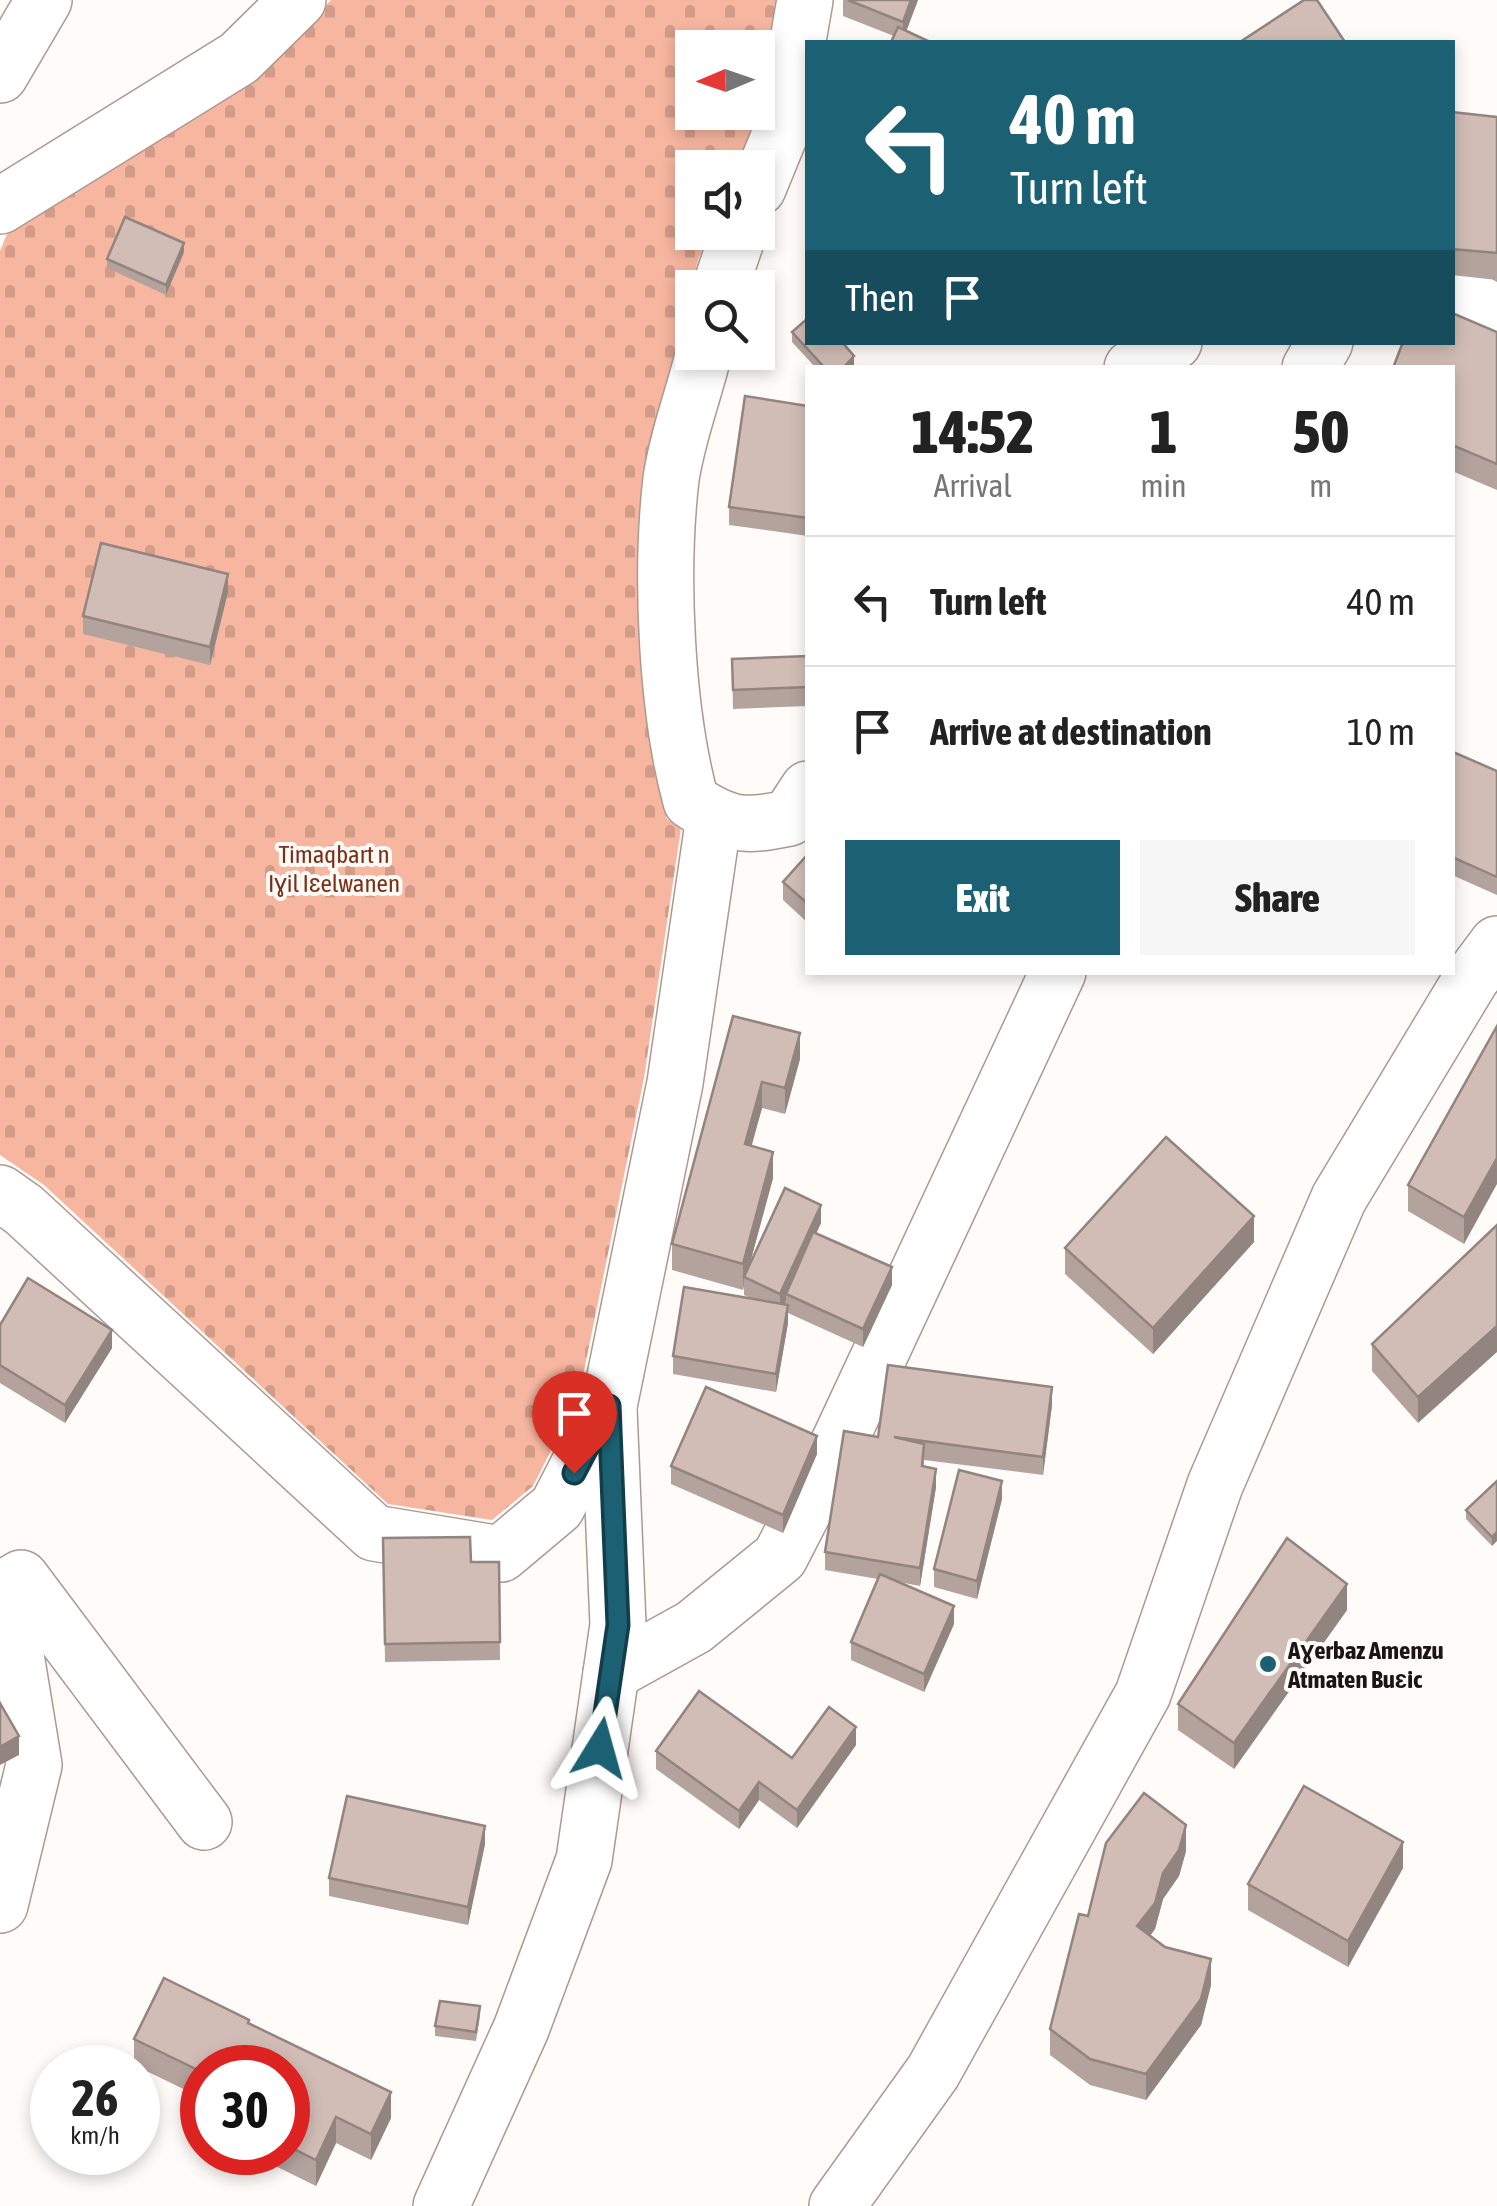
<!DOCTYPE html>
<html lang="en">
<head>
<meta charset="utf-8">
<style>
  :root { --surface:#fff; --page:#f6f6f6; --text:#222; --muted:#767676; --line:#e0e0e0; --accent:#1c6073 }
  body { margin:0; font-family:"Asap Condensed",sans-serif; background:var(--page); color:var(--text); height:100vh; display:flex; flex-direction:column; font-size:38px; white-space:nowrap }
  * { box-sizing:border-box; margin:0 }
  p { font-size:32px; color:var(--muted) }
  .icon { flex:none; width:55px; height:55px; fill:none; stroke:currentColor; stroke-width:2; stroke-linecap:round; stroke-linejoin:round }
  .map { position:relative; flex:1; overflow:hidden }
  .panel { position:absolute; left:805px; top:365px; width:650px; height:610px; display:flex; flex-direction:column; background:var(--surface); border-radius:0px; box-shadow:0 5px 15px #0003 }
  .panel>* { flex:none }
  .hud { position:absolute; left:805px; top:40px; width:650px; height:305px; border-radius:0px; box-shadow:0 5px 15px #0003; background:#1c6073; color:#fff; overflow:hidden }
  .needle { width:65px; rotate:268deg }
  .controls { position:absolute; left:675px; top:30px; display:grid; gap:20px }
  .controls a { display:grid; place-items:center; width:100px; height:100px; border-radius:0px; background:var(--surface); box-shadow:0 5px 15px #0003; font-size:50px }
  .speed { position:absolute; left:30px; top:2045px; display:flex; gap:20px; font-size:50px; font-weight:700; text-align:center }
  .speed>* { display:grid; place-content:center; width:130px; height:130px; border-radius:50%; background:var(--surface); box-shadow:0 5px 15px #0003; line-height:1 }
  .speed small { font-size:25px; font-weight:400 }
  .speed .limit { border:15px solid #d22; background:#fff; color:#111 }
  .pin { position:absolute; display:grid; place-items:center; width:85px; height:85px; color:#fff; margin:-102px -42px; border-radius:50% 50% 50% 0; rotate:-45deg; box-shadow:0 0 10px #0007 }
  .pin .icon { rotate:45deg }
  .me { position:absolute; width:110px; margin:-55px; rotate:8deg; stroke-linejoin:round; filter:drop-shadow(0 0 8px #0008) }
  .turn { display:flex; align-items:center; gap:35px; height:210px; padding:0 40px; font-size:45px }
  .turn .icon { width:130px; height:130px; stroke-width:2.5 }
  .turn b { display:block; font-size:70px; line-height:85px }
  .then { display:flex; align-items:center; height:95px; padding:0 40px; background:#0003; gap:20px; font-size:38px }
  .eta { display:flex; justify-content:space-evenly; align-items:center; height:170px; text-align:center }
  .eta b { font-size:60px; font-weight:800; line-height:70px }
  .button { display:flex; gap:20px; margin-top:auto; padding:20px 40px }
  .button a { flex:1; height:115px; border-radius:0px; background:var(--accent); color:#fff; font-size:40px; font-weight:800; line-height:115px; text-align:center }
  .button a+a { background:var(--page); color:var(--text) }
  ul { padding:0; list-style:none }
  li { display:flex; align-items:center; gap:30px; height:130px; padding:0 40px; border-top:2px solid var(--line) }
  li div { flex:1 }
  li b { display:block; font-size:38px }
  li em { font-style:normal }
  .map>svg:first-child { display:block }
  .cemetery { fill:url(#cemetery-stones); fill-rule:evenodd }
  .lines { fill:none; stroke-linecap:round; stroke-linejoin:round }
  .street-casing { stroke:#ad9992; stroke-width:58 }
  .secondary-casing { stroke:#ad9992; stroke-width:58 }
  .street { stroke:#fff; stroke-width:55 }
  .secondary { stroke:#fff; stroke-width:55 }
  .wall { fill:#b4a39d }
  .shaded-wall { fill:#92847f }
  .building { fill:#d1bdb6; stroke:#92847f; stroke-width:2.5 }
  .route-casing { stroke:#123e4b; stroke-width:25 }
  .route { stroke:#1c6073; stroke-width:18 }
  .poi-dot { fill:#1c6073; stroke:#fffbf9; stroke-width:4 }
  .labels { text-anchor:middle; stroke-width:8; stroke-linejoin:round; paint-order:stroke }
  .park-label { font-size:25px; fill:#7b3014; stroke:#fffbf9 }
  .poi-label { font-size:25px; font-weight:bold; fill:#1d1513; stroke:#fffbf9; text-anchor:start }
</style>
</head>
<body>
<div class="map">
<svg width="1497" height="2206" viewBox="0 0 1497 2206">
  <defs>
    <pattern id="cemetery-stones" width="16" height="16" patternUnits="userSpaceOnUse" patternTransform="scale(2.5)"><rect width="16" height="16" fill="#f7b6a0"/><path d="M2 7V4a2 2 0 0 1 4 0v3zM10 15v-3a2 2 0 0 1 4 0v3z" fill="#d39c89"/></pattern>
  </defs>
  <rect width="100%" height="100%" fill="#fffbf9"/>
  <path class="cemetery" d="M331 0H778L756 119 736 167 692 168V232L709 233 698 260 644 473 639 630 655 774 667 819 681 828 644 1078 579 1395 533 1486 492 1520 388 1504 44 1185 0 1155V251L9 229 254 77ZM692 48H758V112H692Z"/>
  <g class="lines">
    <defs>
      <g id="street">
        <polyline points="0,75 44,0"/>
        <polyline points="758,188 783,127 805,0"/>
        <polyline points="0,206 239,58 298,0"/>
        <polyline points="1452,287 1497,314"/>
        <polyline points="720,288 739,232"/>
        <path d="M704 352C694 394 677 437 671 479 660 574 666 710 691 801 729 827 746 827 789 818L808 789"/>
        <polyline points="1132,368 1174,342"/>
        <polyline points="1310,368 1325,342"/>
        <polyline points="0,1193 24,1210 374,1533 501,1554 557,1507 609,1406 675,1083 714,817"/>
        <polyline points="5,1588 21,1578 204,1822"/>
        <polyline points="0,1590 5,1588 34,1765 0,1905"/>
        <polyline points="611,1673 694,1627 780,1557 840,1440 1058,972"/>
        <polyline points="441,2206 521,2029 584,1860 618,1625 609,1409"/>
      </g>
      <polyline id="secondary" points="837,2206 933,2072 1143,1694 1215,1485 1339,1198 1471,979 1497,944"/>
    </defs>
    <use href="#street" class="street-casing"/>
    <use href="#secondary" class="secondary-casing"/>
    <use href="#street" class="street"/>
    <use href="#secondary" class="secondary"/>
  </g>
  <g class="wall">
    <polygon points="843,0 918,0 906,31 894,36 843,16"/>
    <polygon points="1452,112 1497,117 1497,280 1452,275"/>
    <polygon points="184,252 166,295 107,268 107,259"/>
    <polygon points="792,332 854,366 852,368 816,368 792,342"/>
    <polygon points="1497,332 1497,490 1452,471 1452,368"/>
    <polygon points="808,406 808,536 729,525 729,507"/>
    <polygon points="228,592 210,665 83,634 83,616"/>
    <polygon points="808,656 808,706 733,709 732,659"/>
    <polygon points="1452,753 1497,771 1497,895 1452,875"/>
    <polygon points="808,854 808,923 783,900 783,882"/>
    <polygon points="733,1016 800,1059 785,1114 762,1108 751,1146 773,1178 750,1263 821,1223 816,1233 892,1285 863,1347 788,1313 788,1323 776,1392 673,1374 673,1356 752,1299 744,1295 744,1286 743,1290 672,1270 672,1244"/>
    <polygon points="1497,1026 1464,1244 1408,1211 1408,1185"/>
    <polygon points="1497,1225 1418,1423 1372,1371 1372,1344"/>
    <polygon points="1254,1242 1153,1354 1065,1274 1065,1248"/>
    <polygon points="0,1325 112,1348 65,1423 0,1383"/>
    <polygon points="1052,1405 1043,1475 924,1460 924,1467 936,1487 920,1586 899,1582 954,1624 924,1692 851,1660 851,1642 878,1579 825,1570 825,1552 878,1437"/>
    <polygon points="817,1454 783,1533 671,1484 671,1466"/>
    <polygon points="1497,1481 1492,1546 1466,1519 1466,1510"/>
    <polygon points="1002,1499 977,1599 934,1587 934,1569"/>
    <polygon points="383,1538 471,1562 499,1562 500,1660 385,1662"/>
    <polygon points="1347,1610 1234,1769 1178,1730 1178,1704"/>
    <polygon points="856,1745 797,1828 759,1800 739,1829 656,1769 656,1751 792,1758"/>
    <polygon points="485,1844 468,1925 329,1896 329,1878"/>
    <polygon points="1186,1851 1179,1876 1163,1899 1155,1929 1150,1936 1211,1985 1201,2025 1146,2100 1090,2085 1050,2055 1050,2029 1088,1916"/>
    <polygon points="1403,1868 1348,1967 1248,1910 1248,1884"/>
    <polygon points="480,2016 476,2041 435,2036 435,2026"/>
    <polygon points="249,2024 391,2118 371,2160 336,2143 316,2186 247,2152 288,2152 288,2068 202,2068 202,2098 134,2065 134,2039"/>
  </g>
  <g class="shaded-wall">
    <polygon points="911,0 918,0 903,40 903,22"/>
    <polygon points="184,243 184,252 166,295 166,285"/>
    <polygon points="854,356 854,366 852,368 843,368"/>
    <polygon points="228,574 228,592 210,665 210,647"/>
    <polygon points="800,1033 800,1059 785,1114 785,1088"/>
    <polygon points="762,1082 762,1108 745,1170 745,1144"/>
    <polygon points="773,1152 773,1178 746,1278 744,1277 743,1290 743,1264"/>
    <polygon points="1497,1158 1497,1184 1464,1244 1464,1217"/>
    <polygon points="821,1205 821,1223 788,1295 786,1294 786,1300 780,1312 780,1294"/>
    <polygon points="1254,1216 1254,1242 1153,1354 1153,1328"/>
    <polygon points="892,1267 892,1285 863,1347 863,1329"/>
    <polygon points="788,1305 788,1323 776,1392 776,1374"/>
    <polygon points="1497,1326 1497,1352 1418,1423 1418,1397"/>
    <polygon points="112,1330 112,1348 65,1423 65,1405"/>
    <polygon points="1052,1387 1052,1405 1043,1475 1043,1457"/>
    <polygon points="817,1436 817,1454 783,1533 783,1515"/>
    <polygon points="936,1469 936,1487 920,1586 920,1568"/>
    <polygon points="1002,1481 1002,1499 977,1599 977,1581"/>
    <polygon points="1497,1532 1497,1541 1492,1546 1492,1537"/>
    <polygon points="1347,1584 1347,1610 1234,1769 1234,1743"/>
    <polygon points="954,1606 954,1624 924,1692 924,1674"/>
    <polygon points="856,1727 856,1745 797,1828 797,1810"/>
    <polygon points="19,1736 19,1755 0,1765 0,1747"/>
    <polygon points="759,1782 759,1800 739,1829 739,1811"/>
    <polygon points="1186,1825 1186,1851 1179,1876 1163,1899 1155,1929 1137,1953 1137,1926"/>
    <polygon points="485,1826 485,1844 468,1925 468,1907"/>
    <polygon points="1403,1842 1403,1868 1348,1967 1348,1941"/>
    <polygon points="1211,1959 1211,1985 1201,2025 1146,2100 1146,2074"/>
    <polygon points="391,2092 391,2118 371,2160 371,2134"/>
    <polygon points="336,2117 336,2143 316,2186 316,2160"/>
  </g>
  <g class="building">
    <polygon points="848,0 911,0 903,22"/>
    <polygon points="1304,0 1317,0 1345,42 1240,42"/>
    <polygon points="898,27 930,42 891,42"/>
    <polygon points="1452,112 1497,117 1497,253 1452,249"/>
    <polygon points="125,217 184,243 166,285 107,259"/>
    <polygon points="1452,313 1497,332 1497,464 1452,445 1452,368 1393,368 1403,342 1452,342"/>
    <polygon points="808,318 808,342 842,342 854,356 843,368 825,368 792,332"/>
    <polygon points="745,396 808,406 808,518 729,507"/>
    <polygon points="101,543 228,574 210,647 83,616"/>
    <polygon points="808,656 808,687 733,690 732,659"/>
    <polygon points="1453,752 1497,771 1497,877 1452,857"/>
    <polygon points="808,854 808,904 783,882"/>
    <polygon points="733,1016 800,1033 785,1088 762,1082 745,1144 773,1152 743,1264 672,1244"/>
    <polygon points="1497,1026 1497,1158 1464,1217 1408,1185"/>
    <polygon points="1166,1137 1254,1216 1153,1328 1065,1248"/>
    <polygon points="785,1188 821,1205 780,1294 744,1277"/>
    <polygon points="1497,1225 1497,1326 1418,1397 1372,1344"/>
    <polygon points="813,1232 892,1267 863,1329 786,1294"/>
    <polygon points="28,1278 112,1330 65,1405 0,1365 0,1325"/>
    <polygon points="684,1287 788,1305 776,1374 673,1356"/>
    <polygon points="888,1365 1052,1387 1043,1457 894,1437 924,1444 922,1466 936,1469 920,1568 825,1552 844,1431 878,1437"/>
    <polygon points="706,1387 817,1436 783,1515 671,1466"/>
    <polygon points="959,1470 1002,1481 977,1581 934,1569"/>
    <polygon points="1497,1481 1497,1532 1492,1537 1466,1510"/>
    <polygon points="470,1537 471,1562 499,1562 500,1642 385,1644 383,1538"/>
    <polygon points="1287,1538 1347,1584 1234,1743 1178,1704"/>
    <polygon points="880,1574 954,1606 924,1674 851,1642"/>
    <polygon points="699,1691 792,1758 829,1707 856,1727 797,1810 759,1782 739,1811 656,1751"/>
    <polygon points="0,1703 19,1736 0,1747"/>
    <polygon points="1304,1786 1403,1842 1348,1941 1248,1884"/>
    <polygon points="1144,1793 1186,1825 1179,1850 1163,1873 1155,1903 1137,1926 1165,1947 1211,1959 1201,1999 1146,2074 1090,2059 1050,2029 1079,1914 1088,1916 1106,1843"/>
    <polygon points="347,1796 485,1826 468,1907 329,1878"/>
    <polygon points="164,1978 249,2020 248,2023 391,2092 371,2134 336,2117 316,2160 288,2146 288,2068 202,2068 202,2072 134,2039"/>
    <polygon points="440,2001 480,2006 476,2032 435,2026"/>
  </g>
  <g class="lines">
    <defs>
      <polyline id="route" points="574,1473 609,1406 618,1625 600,1748"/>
    </defs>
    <use href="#route" class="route-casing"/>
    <use href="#route" class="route"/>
  </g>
  <circle class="poi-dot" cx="1268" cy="1664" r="10"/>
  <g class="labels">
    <g class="park-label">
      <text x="334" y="863">Timaqbart n<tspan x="334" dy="29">Iɣil Iɛelwanen</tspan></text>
    </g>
    <g class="poi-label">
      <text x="1288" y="1659">Aɣerbaz Amenzu<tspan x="1288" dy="29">Atmaten Buɛic</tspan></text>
    </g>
  </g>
</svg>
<div class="controls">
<a><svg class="needle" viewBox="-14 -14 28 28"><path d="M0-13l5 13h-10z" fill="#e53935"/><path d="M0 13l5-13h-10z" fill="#767676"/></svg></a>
<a><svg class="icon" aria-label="sound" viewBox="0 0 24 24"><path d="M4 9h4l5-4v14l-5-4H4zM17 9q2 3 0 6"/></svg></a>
<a><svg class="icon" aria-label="search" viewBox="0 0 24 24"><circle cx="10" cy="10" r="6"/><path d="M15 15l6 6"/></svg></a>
</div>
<div class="speed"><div>26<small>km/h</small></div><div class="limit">30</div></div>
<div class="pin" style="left:574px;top:1473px;background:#d93025"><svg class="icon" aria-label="arrive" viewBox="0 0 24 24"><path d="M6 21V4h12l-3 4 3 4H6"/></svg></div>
<svg class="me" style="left:600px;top:1748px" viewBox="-20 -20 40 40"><path d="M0-17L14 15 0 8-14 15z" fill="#1c6073" stroke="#fff" stroke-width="4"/></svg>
<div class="hud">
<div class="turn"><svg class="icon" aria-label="left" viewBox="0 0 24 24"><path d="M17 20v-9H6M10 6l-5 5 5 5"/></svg><div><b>40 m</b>Turn left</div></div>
<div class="then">Then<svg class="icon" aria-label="arrive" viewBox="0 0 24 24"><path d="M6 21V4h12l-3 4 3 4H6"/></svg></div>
</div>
<section class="panel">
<div class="eta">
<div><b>14:52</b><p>Arrival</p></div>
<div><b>1</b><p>min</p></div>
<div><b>50</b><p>m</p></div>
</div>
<ul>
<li><svg class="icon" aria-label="left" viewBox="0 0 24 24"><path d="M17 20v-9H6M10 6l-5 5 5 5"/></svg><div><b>Turn left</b></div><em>40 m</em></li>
<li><svg class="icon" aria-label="arrive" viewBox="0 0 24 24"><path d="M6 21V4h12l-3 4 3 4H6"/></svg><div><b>Arrive at destination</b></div><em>10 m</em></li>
</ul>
<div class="button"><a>Exit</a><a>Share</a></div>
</section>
</div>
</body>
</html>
